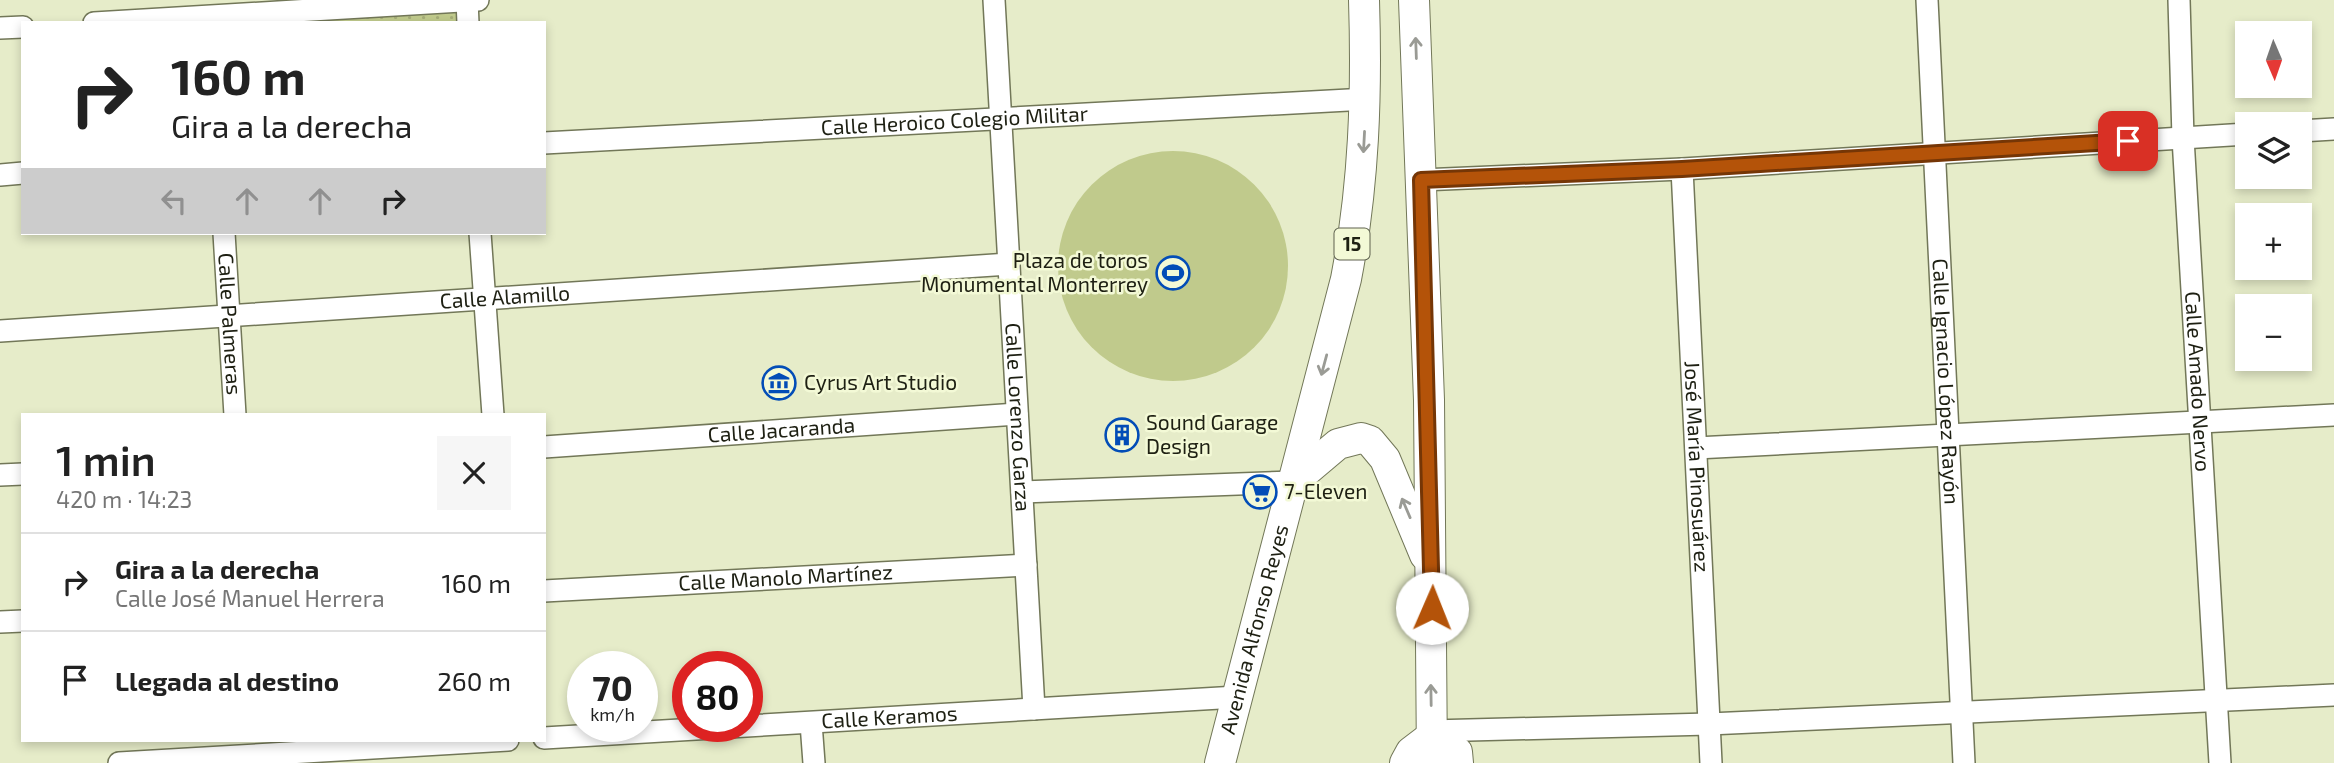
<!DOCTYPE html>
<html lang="es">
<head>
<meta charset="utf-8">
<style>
  :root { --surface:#fff; --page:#f6f6f6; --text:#222; --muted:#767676; --line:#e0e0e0 }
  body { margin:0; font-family:"Exo 2",sans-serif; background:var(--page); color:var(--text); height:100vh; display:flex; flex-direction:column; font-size:26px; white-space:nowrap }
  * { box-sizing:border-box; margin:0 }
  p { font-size:23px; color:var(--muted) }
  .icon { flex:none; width:38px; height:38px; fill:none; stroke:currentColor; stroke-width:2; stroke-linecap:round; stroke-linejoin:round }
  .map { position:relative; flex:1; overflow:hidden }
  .details { position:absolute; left:21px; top:413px; width:525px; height:329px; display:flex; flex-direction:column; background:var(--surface); border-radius:0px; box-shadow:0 4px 10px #0003 }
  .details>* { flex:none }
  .hud { position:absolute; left:21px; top:21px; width:525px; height:214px; border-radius:0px; box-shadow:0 4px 10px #0003; background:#fff; color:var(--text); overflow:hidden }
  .needle { width:46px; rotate:178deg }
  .controls { position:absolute; left:2235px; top:21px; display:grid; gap:14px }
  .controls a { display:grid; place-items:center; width:77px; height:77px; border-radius:0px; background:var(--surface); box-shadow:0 4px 10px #0003; font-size:35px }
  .speed { position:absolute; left:567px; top:651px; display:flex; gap:14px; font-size:35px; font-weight:700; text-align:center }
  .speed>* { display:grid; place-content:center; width:91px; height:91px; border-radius:50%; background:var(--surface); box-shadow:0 4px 10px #0003; line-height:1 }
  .speed small { font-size:18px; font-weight:400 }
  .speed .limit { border:10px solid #d22; background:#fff; color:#111 }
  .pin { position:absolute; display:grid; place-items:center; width:60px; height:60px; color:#fff; margin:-30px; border-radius:14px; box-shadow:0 4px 10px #0006 }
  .me { position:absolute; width:77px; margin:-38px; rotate:1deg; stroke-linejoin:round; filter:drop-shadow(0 0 5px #0008) }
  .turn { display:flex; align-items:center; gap:24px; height:147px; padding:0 35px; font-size:32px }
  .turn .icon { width:91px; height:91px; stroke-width:2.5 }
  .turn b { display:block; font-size:49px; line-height:60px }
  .lanes { display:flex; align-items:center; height:66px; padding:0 35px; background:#0003; justify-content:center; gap:35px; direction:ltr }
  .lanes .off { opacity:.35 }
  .round { display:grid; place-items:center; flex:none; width:74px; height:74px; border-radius:0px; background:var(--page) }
  .headline { display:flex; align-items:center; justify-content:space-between; height:119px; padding:0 35px }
  h1 { font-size:42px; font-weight:600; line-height:52px }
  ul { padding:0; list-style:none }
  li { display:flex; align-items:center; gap:21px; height:98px; padding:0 35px; border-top:2px solid var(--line) }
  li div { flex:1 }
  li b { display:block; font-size:26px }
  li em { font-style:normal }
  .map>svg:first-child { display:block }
  .green { fill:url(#green-dots) }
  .pitch { fill:#c0ca8c }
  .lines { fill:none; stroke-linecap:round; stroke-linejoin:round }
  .minor-casing { stroke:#727758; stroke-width:24 }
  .highway-casing { stroke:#727758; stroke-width:32 }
  .minor { stroke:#fff; stroke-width:21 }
  .highway { stroke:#fff; stroke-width:30 }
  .oneway { stroke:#9a9b95 }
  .route-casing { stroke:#753606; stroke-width:18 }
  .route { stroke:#b45309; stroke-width:12 }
  .labels { text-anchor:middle; stroke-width:5; stroke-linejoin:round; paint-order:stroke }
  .shield { fill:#f3f9d6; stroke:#5e614e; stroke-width:2 }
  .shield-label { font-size:19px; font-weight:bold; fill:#1e2013 }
  .street-label { font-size:21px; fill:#1e2013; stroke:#f3f9d6 }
  .poi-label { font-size:21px; fill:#1e2013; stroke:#f3f9d6; text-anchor:start }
</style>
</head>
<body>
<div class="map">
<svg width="2334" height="763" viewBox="0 0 2334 763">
  <defs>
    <pattern id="green-dots" width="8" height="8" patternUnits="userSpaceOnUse" patternTransform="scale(1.75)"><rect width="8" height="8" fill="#c0ca8c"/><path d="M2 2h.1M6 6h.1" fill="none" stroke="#a5ad78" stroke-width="1.8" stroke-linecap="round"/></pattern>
  </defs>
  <rect width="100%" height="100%" fill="#e6ecc9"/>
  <polygon class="green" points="461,6 462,23 222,23"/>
  <circle class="pitch" cx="1173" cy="266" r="115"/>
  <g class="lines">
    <defs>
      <g id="minor">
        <polyline points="467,0 468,23"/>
        <path id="s1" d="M994 0 1034 709"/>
        <path id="s2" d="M1927 0 1964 763"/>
        <path id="s3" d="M2179 0 2183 138 2220 763"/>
        <polyline points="94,23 478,0"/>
        <polyline points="0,28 23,27"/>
        <polyline points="2300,131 2334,129"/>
        <path id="s4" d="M544 143 1367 99"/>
        <path id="s5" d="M1682 169 1711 763"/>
        <polyline points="0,175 23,173"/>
        <polyline points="1421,180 1682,169 2247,134"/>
        <path id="s6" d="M224 233 235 415"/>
        <polyline points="480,233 493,415"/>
        <path id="s7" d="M0 331 1009 264"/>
        <path id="s8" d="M544 447 1017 414"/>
        <polyline points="1696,448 2334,415"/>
        <polyline points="0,475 23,474"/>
        <polyline points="1022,492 1293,482"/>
        <path id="s9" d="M544 591 1026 565"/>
        <polyline points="0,622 23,621"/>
        <polyline points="811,723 814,763"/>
        <polyline points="1431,731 1709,724 2334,695"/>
        <path id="s10" d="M544 738 1237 697"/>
        <polyline points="119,763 508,740"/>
      </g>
      <g id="highway">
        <polyline points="1414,0 1429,400 1432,763"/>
        <polyline points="1293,482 1338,444 1361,438 1370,441 1385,459 1425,555"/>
        <path id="s11" d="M1220 763 1346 279C1364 185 1367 95 1364 0"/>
        <polyline points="1405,763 1411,752 1432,736 1457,752 1458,763"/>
      </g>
    </defs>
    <use href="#minor" class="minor-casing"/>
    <use href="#highway" class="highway-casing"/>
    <use href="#minor" class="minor"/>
    <use href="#highway" class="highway"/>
  </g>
  <defs><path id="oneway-shaft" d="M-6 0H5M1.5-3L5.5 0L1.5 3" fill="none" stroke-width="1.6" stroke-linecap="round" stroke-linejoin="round" transform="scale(1.75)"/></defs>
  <g class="oneway">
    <use href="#oneway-shaft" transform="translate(1416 48) rotate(-92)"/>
    <use href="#oneway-shaft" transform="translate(1364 142) rotate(93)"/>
    <use href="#oneway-shaft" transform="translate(1324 365) rotate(105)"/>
    <use href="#oneway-shaft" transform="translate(1406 508) rotate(-113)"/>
    <use href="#oneway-shaft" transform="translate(1431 695) rotate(-91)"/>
  </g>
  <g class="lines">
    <defs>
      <polyline id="route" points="1432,608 1421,180 1682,169 2128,141"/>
    </defs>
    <use href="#route" class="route-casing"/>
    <use href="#route" class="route"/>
  </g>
  <defs>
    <symbol id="stadium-ring" viewBox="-11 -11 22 22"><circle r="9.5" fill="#f3f9d6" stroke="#034db7" stroke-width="1.5"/><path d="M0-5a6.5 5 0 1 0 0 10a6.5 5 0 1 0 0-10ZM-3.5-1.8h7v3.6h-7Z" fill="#034db7"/></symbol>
    <symbol id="museum-ring" viewBox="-11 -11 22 22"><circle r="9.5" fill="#f3f9d6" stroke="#034db7" stroke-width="1.5"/><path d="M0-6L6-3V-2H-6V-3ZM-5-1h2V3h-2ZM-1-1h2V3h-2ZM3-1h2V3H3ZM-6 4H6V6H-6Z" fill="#034db7"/></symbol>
    <symbol id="building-ring" viewBox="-11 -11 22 22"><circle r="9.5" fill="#f3f9d6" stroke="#034db7" stroke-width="1.5"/><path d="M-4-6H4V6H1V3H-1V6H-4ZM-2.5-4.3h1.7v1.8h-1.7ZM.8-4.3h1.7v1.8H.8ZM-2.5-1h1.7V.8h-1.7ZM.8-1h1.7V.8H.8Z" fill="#034db7"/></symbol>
    <symbol id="supermarket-ring" viewBox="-11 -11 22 22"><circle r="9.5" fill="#f3f9d6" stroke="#034db7" stroke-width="1.5"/><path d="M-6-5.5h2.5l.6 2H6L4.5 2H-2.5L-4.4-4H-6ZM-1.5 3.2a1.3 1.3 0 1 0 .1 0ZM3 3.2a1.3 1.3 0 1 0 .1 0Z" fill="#034db7"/></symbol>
  </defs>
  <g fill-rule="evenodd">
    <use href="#stadium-ring" x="1154" y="254" width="38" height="38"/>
    <use href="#museum-ring" x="760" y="364" width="38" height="38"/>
    <use href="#building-ring" x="1103" y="416" width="38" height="38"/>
    <use href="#supermarket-ring" x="1241" y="473" width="38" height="38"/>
  </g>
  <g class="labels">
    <rect class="shield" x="1334.5" y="228.5" width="35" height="31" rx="5"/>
    <g class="shield-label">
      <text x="1352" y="251">15</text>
    </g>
    <g class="street-label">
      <text dy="7" stroke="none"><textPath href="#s4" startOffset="411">Calle Heroico Colegio Militar</textPath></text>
      <text dy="7" stroke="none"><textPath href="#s7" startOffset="506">Calle Alamillo</textPath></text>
      <text dy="7" stroke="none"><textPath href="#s6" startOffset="91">Calle Palmeras</textPath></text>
      <text dy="7" stroke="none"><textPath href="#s2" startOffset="382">Calle Ignacio López Rayón</textPath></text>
      <text dy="7" stroke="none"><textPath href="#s3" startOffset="382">Calle Amado Nervo</textPath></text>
      <text dy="7" stroke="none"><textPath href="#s1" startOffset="418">Calle Lorenzo Garza</textPath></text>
      <text dy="7" stroke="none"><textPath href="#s8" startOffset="238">Calle Jacaranda</textPath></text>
      <text dy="7" stroke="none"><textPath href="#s5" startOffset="298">José María Pinosuárez</textPath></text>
      <text dy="7" stroke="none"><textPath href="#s9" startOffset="242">Calle Manolo Martínez</textPath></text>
      <text dy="7" stroke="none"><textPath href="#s11" startOffset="138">Avenida Alfonso Reyes</textPath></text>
      <text dy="7" stroke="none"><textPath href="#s10" startOffset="346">Calle Keramos</textPath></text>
    </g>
    <g class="poi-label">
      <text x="1148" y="268" text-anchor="end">Plaza de toros<tspan x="1148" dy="24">Monumental Monterrey</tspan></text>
      <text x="804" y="390">Cyrus Art Studio</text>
      <text x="1146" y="430">Sound Garage<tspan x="1146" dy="24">Design</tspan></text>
      <text x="1284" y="499">7-Eleven</text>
    </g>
  </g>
</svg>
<div class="controls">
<a><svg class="needle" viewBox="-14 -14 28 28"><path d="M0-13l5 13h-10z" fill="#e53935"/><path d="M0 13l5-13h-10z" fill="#767676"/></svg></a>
<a><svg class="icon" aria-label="layers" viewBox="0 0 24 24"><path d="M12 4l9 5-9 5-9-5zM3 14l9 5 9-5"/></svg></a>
<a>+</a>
<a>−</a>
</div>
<div class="speed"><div>70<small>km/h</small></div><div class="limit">80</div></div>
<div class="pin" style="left:2128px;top:141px;background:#d93025"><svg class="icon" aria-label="arrive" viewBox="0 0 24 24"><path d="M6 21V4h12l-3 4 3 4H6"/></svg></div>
<svg class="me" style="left:1432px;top:608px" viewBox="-20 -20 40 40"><circle r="19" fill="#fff"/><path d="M0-13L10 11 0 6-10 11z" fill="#b45309"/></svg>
<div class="hud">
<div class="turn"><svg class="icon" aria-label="right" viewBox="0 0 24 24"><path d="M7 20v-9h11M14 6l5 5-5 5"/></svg><div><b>160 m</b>Gira a la derecha</div></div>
<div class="lanes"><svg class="icon off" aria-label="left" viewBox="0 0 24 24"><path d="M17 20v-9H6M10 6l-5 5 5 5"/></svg><svg class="icon off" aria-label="ahead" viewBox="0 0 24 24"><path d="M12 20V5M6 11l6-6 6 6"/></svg><svg class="icon off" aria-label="ahead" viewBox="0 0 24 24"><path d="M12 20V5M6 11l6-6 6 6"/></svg><svg class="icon" aria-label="right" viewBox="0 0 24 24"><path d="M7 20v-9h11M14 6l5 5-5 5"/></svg></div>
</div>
<section class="details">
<div class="headline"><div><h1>1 min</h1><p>420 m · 14:23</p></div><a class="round"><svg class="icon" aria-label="close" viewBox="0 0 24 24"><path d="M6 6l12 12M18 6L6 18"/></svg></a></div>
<ul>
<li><svg class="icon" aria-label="right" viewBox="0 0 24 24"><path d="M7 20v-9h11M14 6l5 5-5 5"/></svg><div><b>Gira a la derecha</b><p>Calle José Manuel Herrera</p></div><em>160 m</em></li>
<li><svg class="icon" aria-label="arrive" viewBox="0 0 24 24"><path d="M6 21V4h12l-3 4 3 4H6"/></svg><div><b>Llegada al destino</b></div><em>260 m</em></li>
</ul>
</section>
</div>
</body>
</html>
